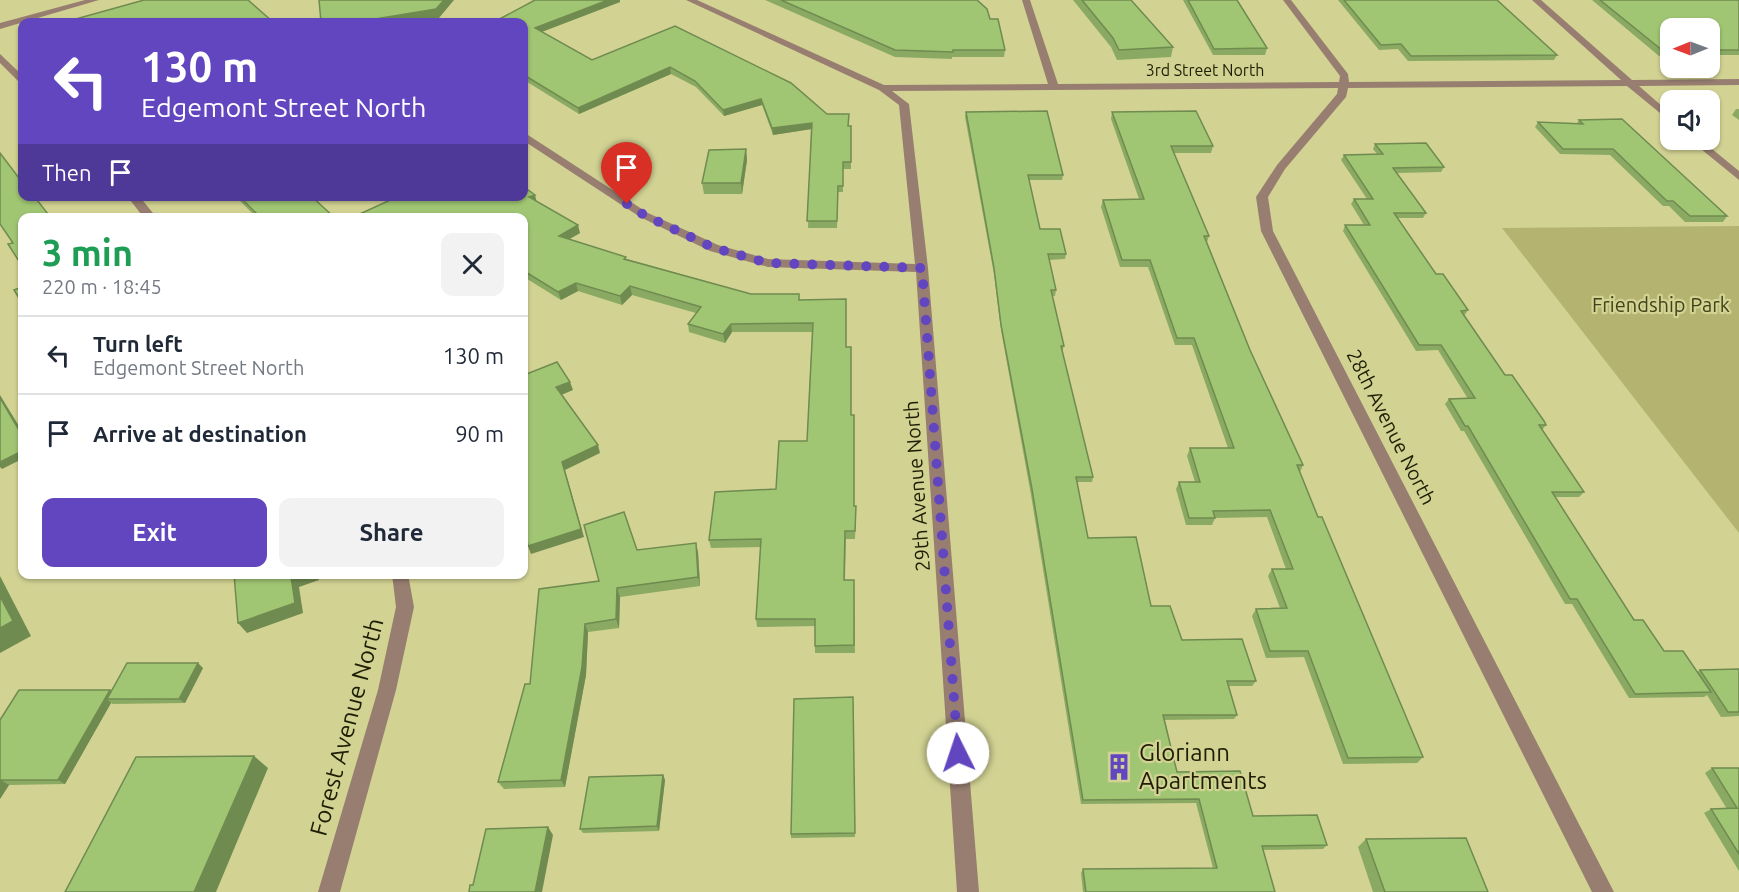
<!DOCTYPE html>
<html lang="en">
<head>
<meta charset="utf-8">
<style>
  :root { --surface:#fff; --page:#f2f2f3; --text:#1f2937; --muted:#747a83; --line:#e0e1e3; --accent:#6246bf }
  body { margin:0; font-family:Ubuntu,sans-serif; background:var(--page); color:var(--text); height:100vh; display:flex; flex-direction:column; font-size:22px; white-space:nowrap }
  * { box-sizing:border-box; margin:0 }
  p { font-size:20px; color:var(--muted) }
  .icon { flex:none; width:33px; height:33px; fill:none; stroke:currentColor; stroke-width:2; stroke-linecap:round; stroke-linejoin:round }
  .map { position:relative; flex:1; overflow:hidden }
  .side { position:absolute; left:18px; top:213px; width:510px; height:366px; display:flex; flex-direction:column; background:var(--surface); border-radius:12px; box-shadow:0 2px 4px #0004 }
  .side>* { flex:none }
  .hud { position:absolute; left:18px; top:18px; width:510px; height:183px; border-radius:12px; box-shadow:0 2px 4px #0004; background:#6246bf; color:#fff; overflow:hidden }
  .needle { width:39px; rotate:269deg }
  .tools { position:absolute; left:1660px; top:18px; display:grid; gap:12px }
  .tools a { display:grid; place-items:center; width:60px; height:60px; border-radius:12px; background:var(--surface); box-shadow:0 2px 4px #0004; font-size:30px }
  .pin { position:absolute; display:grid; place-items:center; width:51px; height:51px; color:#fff; margin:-62px -26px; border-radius:50% 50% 50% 0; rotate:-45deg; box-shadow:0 0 6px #0007 }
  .pin .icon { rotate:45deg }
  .me { position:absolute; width:66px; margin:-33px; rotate:356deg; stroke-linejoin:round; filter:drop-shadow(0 0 4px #0008) }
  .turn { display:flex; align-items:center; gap:21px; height:126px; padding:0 24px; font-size:27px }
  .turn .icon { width:78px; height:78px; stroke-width:2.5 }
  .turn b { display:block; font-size:42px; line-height:51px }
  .then { display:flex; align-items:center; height:57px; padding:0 24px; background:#0003; gap:12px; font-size:22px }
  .round { display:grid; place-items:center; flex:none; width:63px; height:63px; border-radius:12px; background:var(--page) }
  .summary { display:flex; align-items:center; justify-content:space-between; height:102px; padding:0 24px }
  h1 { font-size:36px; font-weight:600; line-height:45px; color:#1e9e55 }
  .action { display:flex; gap:12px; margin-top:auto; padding:12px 24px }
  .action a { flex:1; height:69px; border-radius:12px; background:var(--accent); color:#fff; font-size:24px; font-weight:600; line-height:69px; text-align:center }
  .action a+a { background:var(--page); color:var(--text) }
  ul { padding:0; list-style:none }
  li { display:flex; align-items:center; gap:18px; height:78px; padding:0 24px; border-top:2px solid var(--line) }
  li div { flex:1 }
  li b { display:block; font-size:22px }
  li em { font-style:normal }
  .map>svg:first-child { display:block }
  .green { fill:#b4b470 }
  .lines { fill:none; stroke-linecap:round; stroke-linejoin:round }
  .minor { fill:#987e71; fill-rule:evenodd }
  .wall { fill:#8aaa63 }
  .shaded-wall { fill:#708b50 }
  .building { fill:#a0c673; stroke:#708b50; stroke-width:1.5 }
  .route { stroke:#6246bf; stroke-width:10; stroke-dasharray:0 18 }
  .labels { text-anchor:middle; stroke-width:4.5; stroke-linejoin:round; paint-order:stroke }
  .far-street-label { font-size:16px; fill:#1e1e05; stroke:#d2d393 }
  .park-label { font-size:20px; fill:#43431b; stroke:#d2d393 }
  .street-label { font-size:20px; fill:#1e1e05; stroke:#d2d393 }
  .near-street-label { font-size:24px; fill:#1e1e05; stroke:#d2d393 }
  .near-poi-label { font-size:24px; fill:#1e1e05; stroke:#d2d393; text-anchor:start }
</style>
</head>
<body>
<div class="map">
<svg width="1739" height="892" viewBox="0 0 1739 892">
  <rect width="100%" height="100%" fill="#d2d393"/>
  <polygon class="green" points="1739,226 1739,533 1502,228"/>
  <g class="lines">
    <g class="minor">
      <polygon points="85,0 99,0 0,29 0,23"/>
      <polygon points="686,0 697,0 884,85 1048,84 1022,0 1030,0 1058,84 1339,82 1340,76 1283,0 1291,0 1348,74 1349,82 1621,80 1532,0 1541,0 1632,80 1739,79 1739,85 1639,86 1671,114 1671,122 1627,86 1348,88 1346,97 1285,169 1268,197 1273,231 1614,892 1592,892 1261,231 1256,197 1277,165 1337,94 1338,88 892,91 909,104 928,268 979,892 957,892 916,272 768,267 710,251 640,217 524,141 524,134 528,135 648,213 718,245 768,259 915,264 899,105 879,90"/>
      <polygon points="0,54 22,75 22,83 19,82 0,63"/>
      <polygon points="1690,140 1701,140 1739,171 1739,180"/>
      <polygon points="127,196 139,196 157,218 144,218"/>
      <polygon points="392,574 408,574 414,607 396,690 340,892 318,892 378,690 396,607"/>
    </g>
  </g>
  <g class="wall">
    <polygon points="534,0 620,0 620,2 542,32 592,60 675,26 827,114 848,126 851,126 851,169 843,169 843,192 838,192 837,228 808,228 811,129 773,135 762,105 724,116 696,87 671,74 579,114 524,80 524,22 535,0"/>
    <polygon points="765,0 977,0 990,19 1005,50 1004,57 952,57 952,59 895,57"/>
    <polygon points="1073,0 1131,0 1173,47 1171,57 1117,60 1111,47"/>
    <polygon points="1183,0 1237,0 1267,48 1265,55 1213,55"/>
    <polygon points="1338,0 1497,0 1557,55 1554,60 1408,61 1398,49 1379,50"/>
    <polygon points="1592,0 1739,0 1739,55 1710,55 1710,28 1671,28 1671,55 1659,56"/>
    <polygon points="1736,109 1739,109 1739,120 1732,115"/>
    <polygon points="966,112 1063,175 1062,180 1029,180 1040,229 1066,254 1065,259 1049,260 1056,290 1055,296 1052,296 1064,346 1062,352 1093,477 1092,482 1077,482 1088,538 1182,640 1256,681 1252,686 1229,686 1237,715 1234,719 1165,720 1177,772 1253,816 1327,845 1323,849 1263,850 1275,892 1083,892 1081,873 1083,869 1213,868 1196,803 1081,804 1031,495 1001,330 994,274 965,117"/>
    <polygon points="1112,112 1213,146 1211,153 1174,153 1209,236 1207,242 1250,350 1303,465 1300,472 1318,517 1423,757 1417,763 1343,764 1304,657 1266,658 1252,616 1256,609 1280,608 1268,576 1272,569 1286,569 1267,517 1215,518 1212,525 1186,525 1176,489 1179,482 1195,482 1187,456 1190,448 1228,448 1192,345 1175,345 1148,267 1120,267 1101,207 1103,200 1139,199 1111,119"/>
    <polygon points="1579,120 1727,216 1723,222 1685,222 1669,206 1663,206 1610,155 1560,154 1535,127 1538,122 1577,123"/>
    <polygon points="1375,144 1444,167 1441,172 1397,173 1426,213 1423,218 1398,218 1436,274 1468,310 1464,316 1505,375 1546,425 1542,430 1584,492 1579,497 1555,497 1634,620 1664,651 1697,672 1700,670 1739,669 1739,716 1721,717 1707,695 1704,697 1629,698 1572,604 1565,604 1464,431 1461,431 1445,404 1449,399 1468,399 1438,350 1416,351 1343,231 1345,225 1364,225 1351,204 1354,199 1367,199 1341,160 1344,155 1377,154 1373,149"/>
    <polygon points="746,149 747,160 742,194 704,194 702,183"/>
    <polygon points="235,196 311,196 335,218 257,218"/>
    <polygon points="537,202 580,233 569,239 627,259 751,294 800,300 846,347 851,415 854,506 856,515 855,539 846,539 845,580 854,580 855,653 815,653 815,626 757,627 756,619 761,547 711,548 709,540 776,489 807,441 812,332 732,332 725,343 689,332 688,324 696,313 632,295 622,305 578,291 561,300 524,277 524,218"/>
    <polygon points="637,550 698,552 700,586 620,597 619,628 588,632 586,675 565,787 504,789 498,782 530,684 599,581"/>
    <polygon points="203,668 185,703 113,704 111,703 65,784 9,785 0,799 0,720"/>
    <polygon points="853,702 855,837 791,838 791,834"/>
    <polygon points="1712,768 1739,768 1739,871 1704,813 1711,809 1727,809 1705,773"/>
    <polygon points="663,775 665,780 659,831 583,833 580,829"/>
    <polygon points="1366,839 1488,892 1373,892 1358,847"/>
  </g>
  <g class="shaded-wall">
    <polygon points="444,0 454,0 439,18 413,22 357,22"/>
    <polygon points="608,0 620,0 620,2 536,34 535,28"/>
    <polygon points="670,67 671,74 579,114 578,108"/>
    <polygon points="761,99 762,105 724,116 723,110"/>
    <polygon points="812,123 812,129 773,135 772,128"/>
    <polygon points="746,149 747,160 742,194 741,183"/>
    <polygon points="535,195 537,203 529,197"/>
    <polygon points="578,225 580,233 561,244 559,236"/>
    <polygon points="576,283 578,291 561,300 558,292"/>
    <polygon points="630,286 632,295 622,305 620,296"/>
    <polygon points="731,324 732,332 725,343 723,334"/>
    <polygon points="570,382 573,390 559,396 556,387"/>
    <polygon points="0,395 22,431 22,435 0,398"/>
    <polygon points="598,445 600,453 565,470 584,537 531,554 528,546 562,462"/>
    <polygon points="22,451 22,459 2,469 0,467 0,462"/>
    <polygon points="696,543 698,552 700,586 698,577"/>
    <polygon points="298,574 318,574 319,580 299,587 303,613 247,633 238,623 291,577"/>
    <polygon points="0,576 31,636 0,653"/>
    <polygon points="617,588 620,597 619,628 616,619"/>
    <polygon points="585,624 588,632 586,675 565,787 561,780"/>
    <polygon points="198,663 203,668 185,703 179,699"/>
    <polygon points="110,690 116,694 107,699 111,703 65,784 58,780"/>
    <polygon points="254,756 268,768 216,892 194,892"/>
    <polygon points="663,775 665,780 659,831 657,826"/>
    <polygon points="1,780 9,785 0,799 0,782"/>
    <polygon points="548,827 553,835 542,892 535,892"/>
  </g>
  <g class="building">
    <polygon points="144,0 248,0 273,22 65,22"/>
    <polygon points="319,0 444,0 436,9 357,22 321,22"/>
    <polygon points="535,0 608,0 535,28 592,60 675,26 791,83 827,114 849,114 848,126 851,126 851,162 843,162 843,186 838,186 837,221 807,221 812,123 772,128 761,99 723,110 695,81 670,67 578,108 524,75 524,22 494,22"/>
    <polygon points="781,0 977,0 987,9 990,19 998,19 1005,50 953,50 953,52 895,50"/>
    <polygon points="1082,0 1131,0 1173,47 1119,50 1113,38"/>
    <polygon points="1188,0 1237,0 1267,48 1214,49"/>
    <polygon points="1344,0 1497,0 1557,55 1411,56 1401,44 1381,45"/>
    <polygon points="1600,0 1739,0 1739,50 1710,50 1710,28 1671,28 1671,50 1662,50"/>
    <polygon points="1047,111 1063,175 1028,175 1040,229 1060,229 1066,254 1048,254 1056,290 1051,290 1064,346 1061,346 1093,477 1076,477 1088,538 1136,537 1151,606 1170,606 1182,640 1242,639 1256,681 1227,681 1237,715 1163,715 1177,772 1240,771 1253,816 1317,815 1327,845 1262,846 1275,892 1086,892 1083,869 1217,868 1199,799 1083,800 1032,489 1001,325 994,268 966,112"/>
    <polygon points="1196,111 1213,146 1171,146 1209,236 1204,236 1250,350 1303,465 1297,465 1318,517 1322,517 1423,757 1348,758 1308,651 1270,651 1256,609 1287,608 1272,569 1293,569 1270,510 1213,511 1215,518 1189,518 1179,482 1200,482 1190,448 1234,448 1194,338 1177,338 1150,260 1122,260 1103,200 1144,199 1112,112"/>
    <polygon points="1622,119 1727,216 1690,216 1673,201 1667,201 1613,149 1563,149 1538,122 1583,124 1579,120"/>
    <polygon points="1426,143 1444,167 1393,168 1426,213 1394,213 1436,274 1443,274 1468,310 1461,311 1505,375 1512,375 1544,421 1546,425 1539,425 1584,492 1552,492 1634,620 1643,620 1664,651 1683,651 1711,692 1635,694 1577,599 1570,599 1468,426 1465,426 1449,399 1475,398 1441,345 1419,345 1345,225 1370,225 1354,199 1373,199 1344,155 1383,154 1375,144"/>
    <polygon points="746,149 741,183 702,183 709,150"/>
    <polygon points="0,153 22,182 22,196 34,196 51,218 22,218 22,266 8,244 13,243 0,224"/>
    <polygon points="524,187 535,195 529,197 578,225 559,236 626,257 624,259 751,294 799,294 799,300 846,299 846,347 851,347 851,415 854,415 854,506 856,506 855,531 845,531 844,580 854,580 854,645 815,646 815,619 756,619 761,539 709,540 715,492 776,489 779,441 807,441 813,323 731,324 723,334 688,324 701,307 630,286 620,296 576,283 558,292 524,271 524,218 351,218 399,196 524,196"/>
    <polygon points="239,196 311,196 335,218 261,218"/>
    <polygon points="22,287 22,303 14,290"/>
    <polygon points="557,362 570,382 556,387 598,445 562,462 581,529 528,546 524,527 524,521 527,520 524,503 524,375"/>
    <polygon points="0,398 22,435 22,451 0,462"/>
    <polygon points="624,512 637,550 696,543 698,577 617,588 616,619 585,624 582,667 561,780 498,782 525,684 530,684 539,589 599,581 584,525"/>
    <polygon points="234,574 298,574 291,577 295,603 238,623"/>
    <polygon points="0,596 13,621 0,628"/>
    <polygon points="127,663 198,663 179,699 107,699"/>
    <polygon points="1739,669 1739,712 1728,712 1700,670"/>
    <polygon points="19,690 110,690 58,780 1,780 0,782 0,720"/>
    <polygon points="853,697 855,833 791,834 794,699"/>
    <polygon points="254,756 194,892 65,892 136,757"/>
    <polygon points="1712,768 1739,768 1739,854 1711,809 1737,808"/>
    <polygon points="663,775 657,826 580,829 589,777"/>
    <polygon points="548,827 535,892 469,892 470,885 473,885 486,829"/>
    <polygon points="1466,838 1488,892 1385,892 1366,839"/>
  </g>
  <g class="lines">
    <polyline class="route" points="627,204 644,215 714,248 768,263 922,268 958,753"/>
  </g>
  <defs>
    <symbol id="building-bare" viewBox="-9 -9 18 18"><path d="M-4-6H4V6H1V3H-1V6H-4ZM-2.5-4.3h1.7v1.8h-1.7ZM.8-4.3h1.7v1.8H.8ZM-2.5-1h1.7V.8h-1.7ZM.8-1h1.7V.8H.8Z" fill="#6246bf" stroke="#d2d393" stroke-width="2.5" paint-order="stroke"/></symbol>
  </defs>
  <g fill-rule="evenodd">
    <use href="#building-bare" x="1100" y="748" width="38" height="38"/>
  </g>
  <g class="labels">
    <g class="far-street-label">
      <text x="1205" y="76">3rd Street North</text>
    </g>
    <g class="park-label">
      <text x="1661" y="312">Friendship Park</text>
    </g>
    <g class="street-label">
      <text transform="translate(1391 427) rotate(63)" y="7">28th Avenue North</text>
      <text transform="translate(917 486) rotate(-94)" y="7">29th Avenue North</text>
    </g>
    <g class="near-street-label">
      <text transform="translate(347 727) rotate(-75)" y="8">Forest Avenue North</text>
    </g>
    <g class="near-poi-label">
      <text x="1139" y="761">Gloriann<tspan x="1139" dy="28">Apartments</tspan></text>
    </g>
  </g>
</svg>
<div class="tools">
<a><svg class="needle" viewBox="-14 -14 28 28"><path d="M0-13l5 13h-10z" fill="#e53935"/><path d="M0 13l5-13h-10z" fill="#747a83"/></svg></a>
<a><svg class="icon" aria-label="sound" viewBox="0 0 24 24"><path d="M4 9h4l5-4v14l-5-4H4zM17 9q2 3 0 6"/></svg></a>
</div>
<div class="pin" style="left:627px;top:204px;background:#d93025"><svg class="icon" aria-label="arrive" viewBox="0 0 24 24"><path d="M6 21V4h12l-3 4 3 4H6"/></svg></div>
<svg class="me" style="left:958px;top:753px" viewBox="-20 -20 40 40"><circle r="19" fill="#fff"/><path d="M0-13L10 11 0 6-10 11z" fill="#6246bf"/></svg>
<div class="hud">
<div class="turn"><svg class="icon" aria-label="left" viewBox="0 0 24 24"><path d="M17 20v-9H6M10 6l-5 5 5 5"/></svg><div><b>130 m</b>Edgemont Street North</div></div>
<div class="then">Then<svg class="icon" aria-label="arrive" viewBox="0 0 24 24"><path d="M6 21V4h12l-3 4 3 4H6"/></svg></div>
</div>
<section class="side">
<div class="summary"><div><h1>3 min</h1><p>220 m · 18:45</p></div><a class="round"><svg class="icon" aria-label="close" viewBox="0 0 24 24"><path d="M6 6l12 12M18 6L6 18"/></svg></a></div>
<ul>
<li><svg class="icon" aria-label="left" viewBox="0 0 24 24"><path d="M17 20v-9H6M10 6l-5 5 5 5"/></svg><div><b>Turn left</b><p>Edgemont Street North</p></div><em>130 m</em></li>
<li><svg class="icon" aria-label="arrive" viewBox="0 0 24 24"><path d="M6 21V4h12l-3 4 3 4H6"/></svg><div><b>Arrive at destination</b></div><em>90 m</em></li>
</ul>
<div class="action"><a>Exit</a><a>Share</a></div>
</section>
</div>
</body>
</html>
